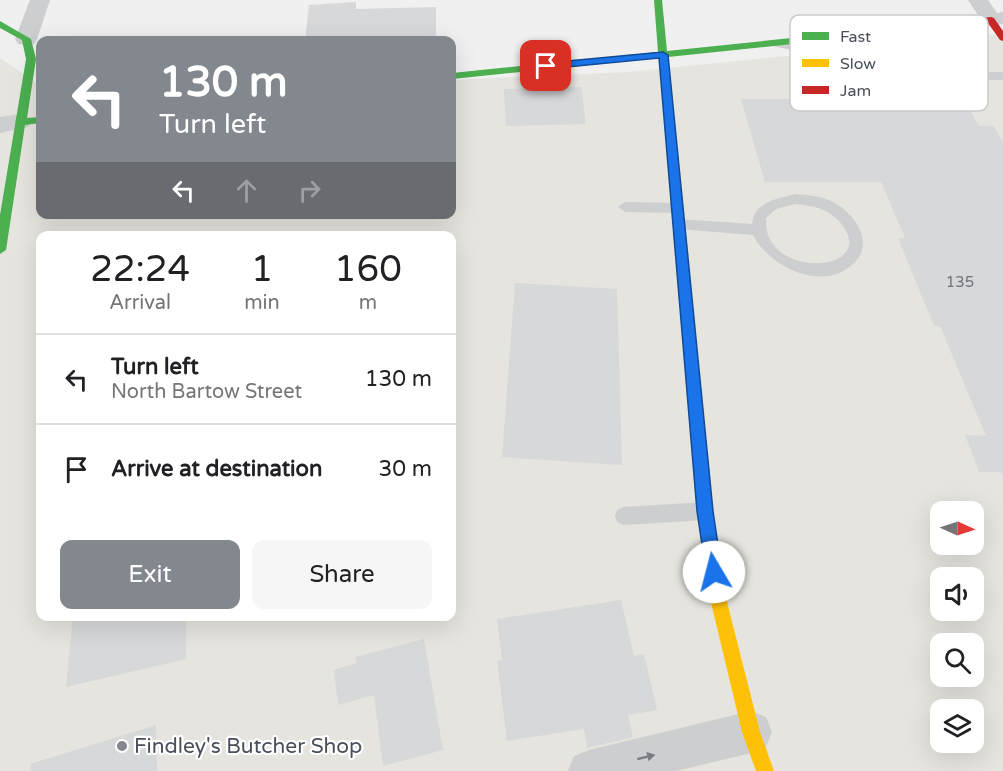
<!DOCTYPE html>
<html lang="en">
<head>
<meta charset="utf-8">
<style>
  :root { --surface:#fff; --page:#f6f6f6; --text:#202124; --muted:#757577; --line:#e0e0e0; --accent:#83878e }
  body { margin:0; font-family:"Varela Round",sans-serif; background:var(--page); color:var(--text); height:100vh; display:flex; flex-direction:column; font-size:22px; white-space:nowrap }
  * { box-sizing:border-box; margin:0 }
  p { font-size:20px; color:var(--muted) }
  .icon { flex:none; width:33px; height:33px; fill:none; stroke:currentColor; stroke-width:2; stroke-linecap:round; stroke-linejoin:round }
  .map { position:relative; flex:1; overflow:hidden }
  .side { position:absolute; left:36px; top:231px; width:420px; height:390px; display:flex; flex-direction:column; background:var(--surface); border-radius:12px; box-shadow:0 6px 24px #0002 }
  .side>* { flex:none }
  .top-card { position:absolute; left:36px; top:36px; width:420px; height:183px; border-radius:12px; box-shadow:0 6px 24px #0002; background:#83878e; color:#fff; overflow:hidden }
  .needle { width:39px; rotate:93deg }
  .fabs { position:absolute; left:930px; top:501px; display:grid; gap:12px }
  .fabs a { display:grid; place-items:center; width:54px; height:54px; border-radius:12px; background:var(--surface); box-shadow:0 6px 24px #0002; font-size:30px }
  .pin { position:absolute; display:grid; place-items:center; width:51px; height:51px; color:#fff; margin:-26px; border-radius:12px; box-shadow:0 3px 9px #0006 }
  .me { position:absolute; width:66px; margin:-33px; rotate:352deg; stroke-linejoin:round; filter:drop-shadow(0 0 4px #0008) }
  .turn { display:flex; align-items:center; gap:21px; height:126px; padding:0 24px; font-size:27px }
  .turn .icon { width:78px; height:78px; stroke-width:2.5 }
  .turn b { display:block; font-size:42px; line-height:51px }
  .lanes { display:flex; align-items:center; height:57px; padding:0 24px; background:#0003; justify-content:center; gap:30px; direction:ltr }
  .lanes .off { opacity:.35 }
  .eta { display:flex; justify-content:space-evenly; align-items:center; height:102px; text-align:center }
  .eta b { font-size:36px; font-weight:600; line-height:42px }
  .primary-button { display:flex; gap:12px; margin-top:auto; padding:12px 24px }
  .primary-button a { flex:1; height:69px; border-radius:12px; background:var(--accent); color:#fff; font-size:24px; font-weight:600; line-height:69px; text-align:center }
  .primary-button a+a { background:var(--page); color:var(--text) }
  ul { padding:0; list-style:none }
  li { display:flex; align-items:center; gap:18px; height:90px; padding:0 24px; border-top:2px solid var(--line) }
  li div { flex:1 }
  li b { display:block; font-size:22px }
  li em { font-style:normal }
  .map>svg:first-child { display:block }
  .commercial { fill:#e5e4de; fill-rule:evenodd }
  .building { fill:#d7d8da }
  .lines { fill:none; stroke-linecap:round; stroke-linejoin:round }
  .lane { fill:#ccced0; fill-rule:evenodd }
  .street { fill:#ccced0; fill-rule:evenodd }
  .fast { fill:#4caf50; fill-rule:evenodd }
  .slow { fill:#ffc107; fill-rule:evenodd }
  .jam { fill:#c62828; fill-rule:evenodd }
  .oneway { fill:#777b83 }
  .route { fill:#1a73e8; stroke:#114b97; stroke-width:1.5 }
  .poi-dot { fill:#83878e; stroke:#fff; stroke-width:2 }
  .labels { text-anchor:middle; stroke-width:4.5; stroke-linejoin:round; paint-order:stroke }
  .number-label { font-size:15px; fill:#6e737b }
  .near-poi-label { font-size:21px; fill:#494f5a; stroke:#fff; text-anchor:start }
  .key { fill:#fff; stroke:#c8cace; stroke-width:1.5 }
  .key-label { font-size:16px; fill:#494f5a }
</style>
</head>
<body>
<div class="map">
<svg width="1003" height="771" viewBox="0 0 1003 771">
  <rect width="100%" height="100%" fill="#f0f0f0"/>
  <path class="commercial" d="M1003 34V771H0V58L40 85V214H452V80L628 72ZM40 236H452V616H40ZM940 512H974V544H940ZM940 578H974V610H940ZM940 644H974V676H940ZM940 710H974V742H940Z"/>
  <g class="building">
    <polygon points="356,2 356,9 436,7 436,40 305,40 309,5"/>
    <polygon points="581,87 586,124 506,126 504,89"/>
    <polygon points="741,99 964,99 979,126 994,126 1003,142 1003,476 1001,472 979,472 965,435 986,436 940,326 934,326 898,238 905,238 881,182 765,182"/>
    <polygon points="515,283 617,289 622,465 502,457"/>
    <polygon points="621,600 634,656 644,654 657,710 628,715 633,737 587,748 584,729 507,741 497,661 502,660 497,619"/>
    <polygon points="73,616 186,616 186,659 66,687"/>
    <polygon points="424,639 443,750 383,766 374,695 338,705 334,670 357,663 355,657"/>
    <polygon points="156,725 157,771 31,771 30,764"/>
  </g>
  <g class="lines">
    <g class="lane">
      <polygon points="773,40 892,66 894,69 891,72 1003,72 1003,80 798,79 792,75 794,72 885,72 769,45 769,41"/>
      <path d="M795 194C807 195 820 196 831 201 853 211 876 242 854 263 824 293 770 268 753 235L678 229 671 224 678 219 752 224C754 202 777 199 795 194ZM795 204C814 206 831 209 843 226 877 274 761 280 766 218L776 209Z"/>
      <polygon points="625,202 677,203 684,208 677,213 625,212 618,207"/>
      <polygon points="705,502 711,505 714,511 711,517 705,520 624,525 617,522 615,516 617,510 624,507"/>
    </g>
    <g class="street">
      <polygon points="30,0 50,0 37,39 34,44 26,45 18,44 15,39"/>
      <polygon points="968,0 988,0 997,13 1003,12 1003,24 991,26 984,24"/>
      <polygon points="20,114 28,117 32,122 28,127 0,133 0,117"/>
      <polygon points="751,711 766,717 772,732 766,747 751,753 676,771 568,771 574,756 589,750"/>
    </g>
    <g class="fast">
      <polygon points="654,0 662,0 667,51 840,33 845,36 840,39 668,57 713,511 724,590 722,596 716,598 710,596 708,590 697,511 659,58 452,79 452,73 658,52"/>
      <polygon points="0,21 31,39 36,59 27,118 40,117 40,123 25,125 6,250 0,254 0,215 26,59 22,40 0,28"/>
    </g>
    <polygon class="slow" points="716,582 722,584 724,590 760,732 774,771 756,771 742,732 708,590 710,584"/>
    <polygon class="jam" points="991,17 994,18 1003,31 1003,41 1000,40 988,23 840,39 835,36 840,33"/>
  </g>
  <defs><path id="oneway-solid" d="M-6-.8H1V-3.2L6.5 0L1 3.2V.8H-6Z" transform="scale(1.5)"/></defs>
  <use class="oneway" href="#oneway-solid" transform="translate(646 757) rotate(-14)"/>
  <polygon class="route" points="663,52 668,55 713,511 722,572 719,577 714,580 708,577 706,572 697,511 659,58 546,69 541,66 546,63"/>
  <circle class="poi-dot" cx="122" cy="746" r="6"/>
  <g class="labels">
    <g class="number-label">
      <text x="960" y="287">135</text>
    </g>
    <g class="near-poi-label">
      <text x="134" y="753">Findley's Butcher Shop</text>
    </g>
  </g>
  <rect x="790" y="15" width="198" height="96" rx="9" class="key"/>
  <rect x="802" y="32" width="27" height="8" fill="#4caf50"/>
  <rect x="802" y="59" width="27" height="8" fill="#ffc107"/>
  <rect x="802" y="86" width="27" height="8" fill="#c62828"/>
  <g class="key-label">
    <text x="840" y="42">Fast</text>
    <text x="840" y="69">Slow</text>
    <text x="840" y="96">Jam</text>
  </g>
</svg>
<div class="fabs">
<a><svg class="needle" viewBox="-14 -14 28 28"><path d="M0-13l5 13h-10z" fill="#e53935"/><path d="M0 13l5-13h-10z" fill="#757577"/></svg></a>
<a><svg class="icon" aria-label="sound" viewBox="0 0 24 24"><path d="M4 9h4l5-4v14l-5-4H4zM17 9q2 3 0 6"/></svg></a>
<a><svg class="icon" aria-label="search" viewBox="0 0 24 24"><circle cx="10" cy="10" r="6"/><path d="M15 15l6 6"/></svg></a>
<a><svg class="icon" aria-label="layers" viewBox="0 0 24 24"><path d="M12 4l9 5-9 5-9-5zM3 14l9 5 9-5"/></svg></a>
</div>
<div class="pin" style="left:546px;top:66px;background:#d93025"><svg class="icon" aria-label="arrive" viewBox="0 0 24 24"><path d="M6 21V4h12l-3 4 3 4H6"/></svg></div>
<svg class="me" style="left:714px;top:572px" viewBox="-20 -20 40 40"><circle r="19" fill="#fff"/><path d="M0-13L10 11 0 6-10 11z" fill="#1a73e8"/></svg>
<div class="top-card">
<div class="turn"><svg class="icon" aria-label="left" viewBox="0 0 24 24"><path d="M17 20v-9H6M10 6l-5 5 5 5"/></svg><div><b>130 m</b>Turn left</div></div>
<div class="lanes"><svg class="icon" aria-label="left" viewBox="0 0 24 24"><path d="M17 20v-9H6M10 6l-5 5 5 5"/></svg><svg class="icon off" aria-label="ahead" viewBox="0 0 24 24"><path d="M12 20V5M6 11l6-6 6 6"/></svg><svg class="icon off" aria-label="right" viewBox="0 0 24 24"><path d="M7 20v-9h11M14 6l5 5-5 5"/></svg></div>
</div>
<section class="side">
<div class="eta">
<div><b>22:24</b><p>Arrival</p></div>
<div><b>1</b><p>min</p></div>
<div><b>160</b><p>m</p></div>
</div>
<ul>
<li><svg class="icon" aria-label="left" viewBox="0 0 24 24"><path d="M17 20v-9H6M10 6l-5 5 5 5"/></svg><div><b>Turn left</b><p>North Bartow Street</p></div><em>130 m</em></li>
<li><svg class="icon" aria-label="arrive" viewBox="0 0 24 24"><path d="M6 21V4h12l-3 4 3 4H6"/></svg><div><b>Arrive at destination</b></div><em>30 m</em></li>
</ul>
<div class="primary-button"><a>Exit</a><a>Share</a></div>
</section>
</div>
</body>
</html>
